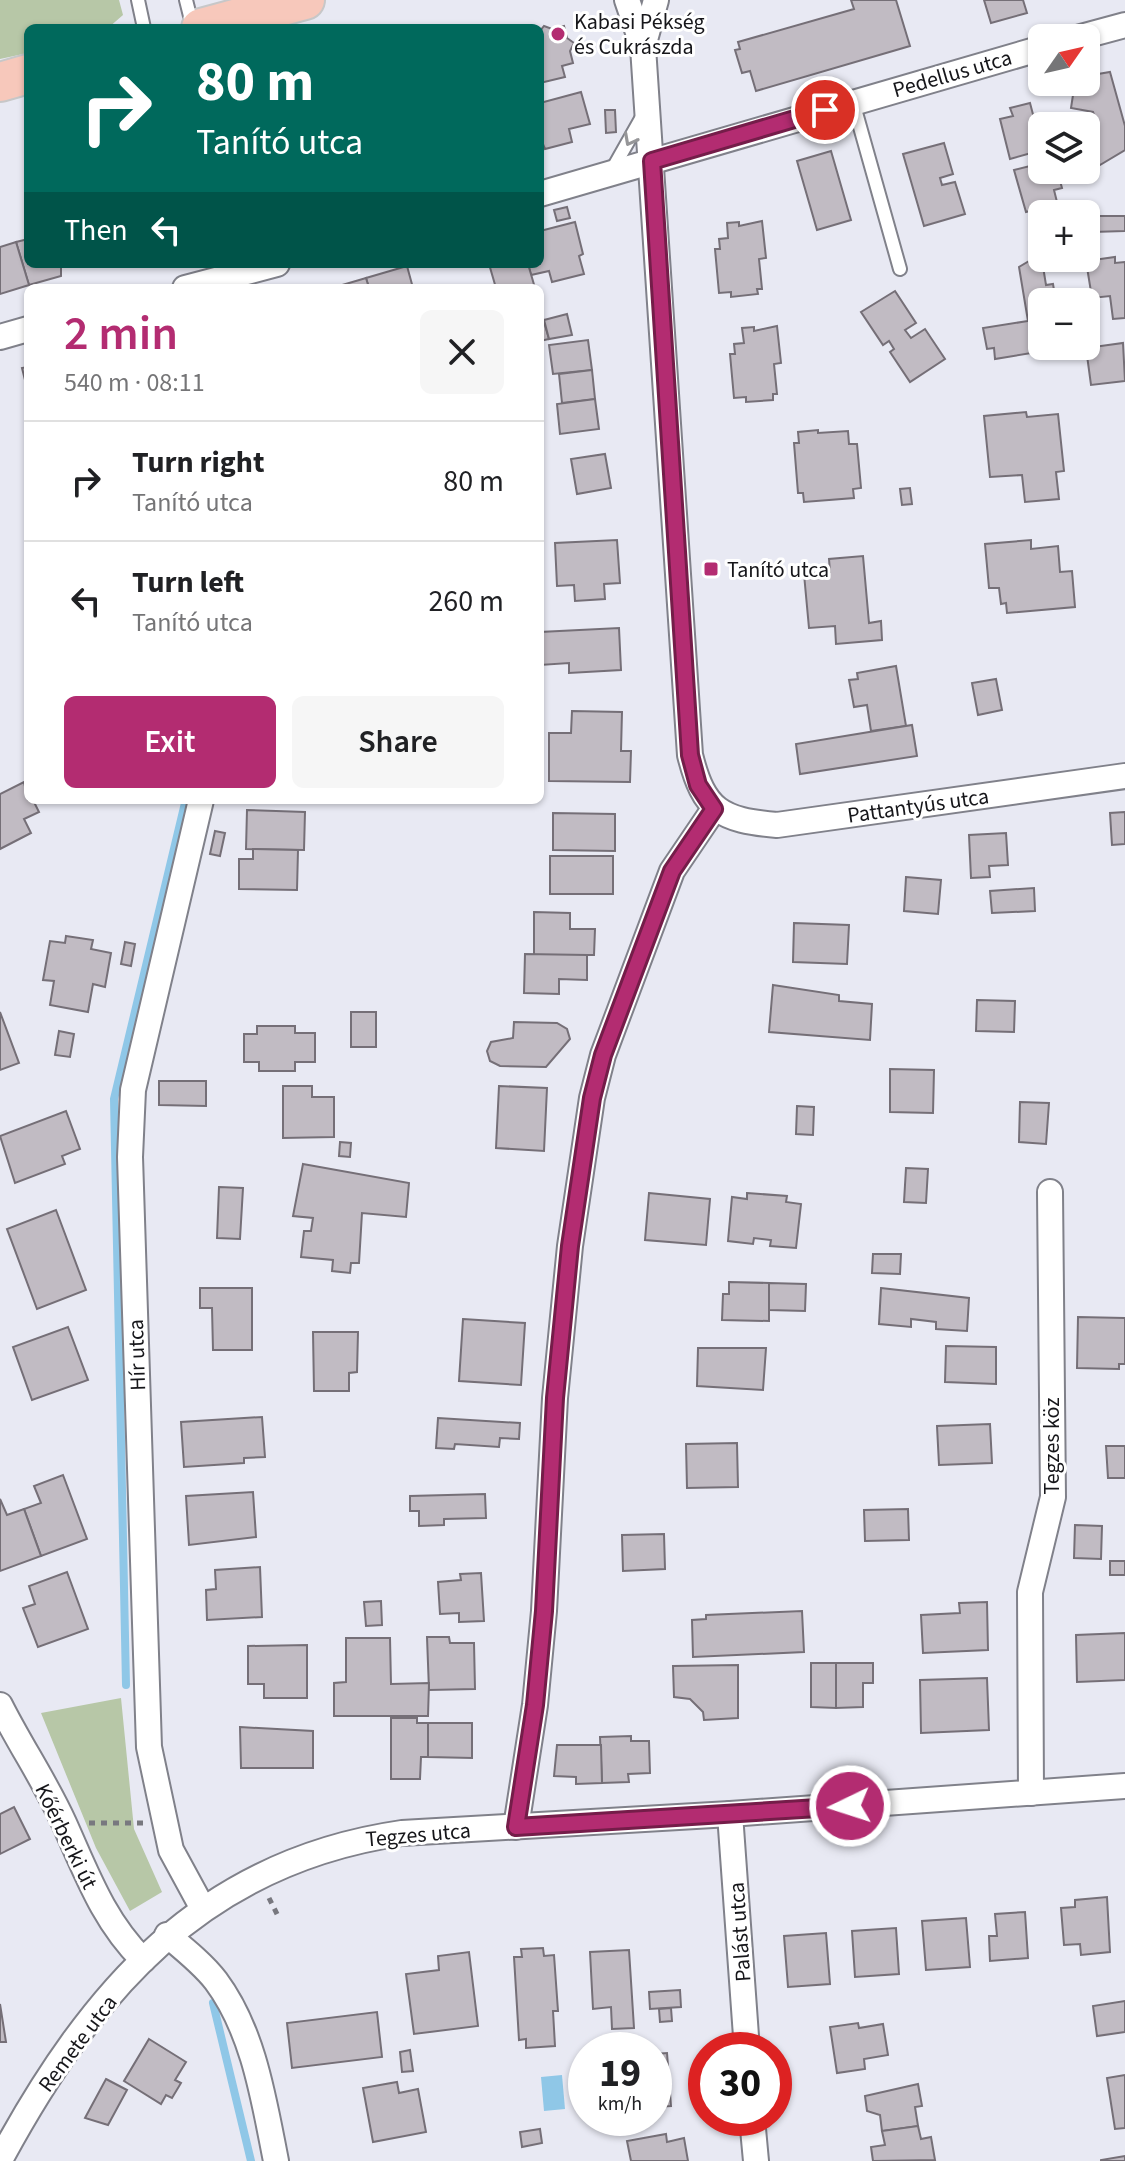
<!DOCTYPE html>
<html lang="en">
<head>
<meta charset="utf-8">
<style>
  :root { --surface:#fff; --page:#f6f6f6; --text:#202124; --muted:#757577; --line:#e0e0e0; --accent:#b32c71 }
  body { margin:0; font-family:"Source Sans 3",sans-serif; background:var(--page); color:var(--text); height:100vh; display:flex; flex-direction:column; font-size:30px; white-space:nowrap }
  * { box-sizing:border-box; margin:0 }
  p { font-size:26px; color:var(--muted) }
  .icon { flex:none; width:44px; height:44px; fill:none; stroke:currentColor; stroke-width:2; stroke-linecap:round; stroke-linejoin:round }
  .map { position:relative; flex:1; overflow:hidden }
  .details { position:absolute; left:24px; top:284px; width:520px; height:520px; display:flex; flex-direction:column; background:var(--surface); border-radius:12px; box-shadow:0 2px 6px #0004 }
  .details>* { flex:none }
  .top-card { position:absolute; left:24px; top:24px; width:520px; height:244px; border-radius:12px; box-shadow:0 2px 6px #0004; background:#00695c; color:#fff; overflow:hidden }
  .needle { width:52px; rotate:56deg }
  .fabs { position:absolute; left:1028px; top:24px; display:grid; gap:16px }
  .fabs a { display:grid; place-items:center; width:72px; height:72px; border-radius:12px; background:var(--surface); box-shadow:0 2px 6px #0004; font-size:40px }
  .speed { position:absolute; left:568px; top:2032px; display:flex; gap:16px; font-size:40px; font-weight:700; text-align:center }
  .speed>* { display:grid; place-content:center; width:104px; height:104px; border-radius:50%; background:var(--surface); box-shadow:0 2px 6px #0004; line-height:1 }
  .speed small { font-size:20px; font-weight:400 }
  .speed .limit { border:12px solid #d22; background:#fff; color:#111 }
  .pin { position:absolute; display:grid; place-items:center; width:68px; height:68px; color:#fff; margin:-34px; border:4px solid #fff; border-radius:50%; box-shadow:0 2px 8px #0007 }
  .me { position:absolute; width:88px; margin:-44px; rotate:266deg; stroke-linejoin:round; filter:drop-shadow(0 0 6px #0008) }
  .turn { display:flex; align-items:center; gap:28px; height:168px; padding:0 40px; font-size:36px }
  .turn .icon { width:104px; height:104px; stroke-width:2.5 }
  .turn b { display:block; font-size:56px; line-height:68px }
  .then { display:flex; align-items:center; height:76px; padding:0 40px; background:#0003; gap:16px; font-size:30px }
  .round { display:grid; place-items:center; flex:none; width:84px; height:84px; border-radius:12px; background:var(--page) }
  .headline { display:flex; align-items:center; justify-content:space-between; height:136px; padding:0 40px }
  h1 { font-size:48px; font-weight:600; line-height:60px; color:var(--accent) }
  .button { display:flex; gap:16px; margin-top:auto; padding:16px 40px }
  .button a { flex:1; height:92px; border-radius:12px; background:var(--accent); color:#fff; font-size:32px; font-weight:600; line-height:92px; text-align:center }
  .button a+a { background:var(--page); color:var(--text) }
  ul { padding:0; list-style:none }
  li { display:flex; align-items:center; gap:24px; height:120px; padding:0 40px; border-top:2px solid var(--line) }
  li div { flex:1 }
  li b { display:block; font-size:30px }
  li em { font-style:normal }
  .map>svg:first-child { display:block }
  .green { fill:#b7c7a7 }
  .water { fill:#8fc7e7 }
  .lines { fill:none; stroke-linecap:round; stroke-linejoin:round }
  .stream { stroke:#8fc7e7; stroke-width:8 }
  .building { fill:#c1bbc3; stroke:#756f77; stroke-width:2 }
  .lane-casing { stroke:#80818a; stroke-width:16 }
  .street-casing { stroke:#80818a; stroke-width:28 }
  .primary-casing { stroke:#c7c7c8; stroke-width:42 }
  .path { stroke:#78787f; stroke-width:5; stroke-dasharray:6 6; stroke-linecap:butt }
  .lane { stroke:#fff; stroke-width:12 }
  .street { stroke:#fff; stroke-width:24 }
  .primary { stroke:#f7c8bb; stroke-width:38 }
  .oneway { stroke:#969698 }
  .route-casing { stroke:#741d49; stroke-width:20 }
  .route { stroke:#b32c71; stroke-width:14 }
  .poi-dot { fill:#b32c71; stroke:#fff; stroke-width:3 }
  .labels { text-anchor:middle; stroke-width:6; stroke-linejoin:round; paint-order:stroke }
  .poi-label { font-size:22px; fill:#16161a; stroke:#fff; text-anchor:start }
  .street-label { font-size:22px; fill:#16161a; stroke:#fff }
</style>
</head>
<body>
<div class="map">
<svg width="1125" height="2161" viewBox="0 0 1125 2161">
  <rect width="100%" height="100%" fill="#e8e9f3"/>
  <g class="green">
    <polygon points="0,0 119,0 123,15 108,28 28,28 28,53 0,59"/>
    <polygon points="121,1698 134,1829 162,1892 130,1911 96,1848 41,1713"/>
  </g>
  <polygon class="water" points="562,2075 565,2109 544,2111 541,2077"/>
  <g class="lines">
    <g class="stream">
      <polyline points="126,1685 114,1099 185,803"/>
      <polyline points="213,2003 251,2161"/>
    </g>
  </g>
  <g class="building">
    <polygon points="851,0 896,0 910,46 756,91 750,71 742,73 735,50 740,49 738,42 854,9"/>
    <polygon points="984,0 1023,0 1027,13 991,23"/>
    <polygon points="544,26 552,29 564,26 567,38 574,43 570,51 573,63 562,66 565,77 540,83 540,31"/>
    <polygon points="1110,72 1125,126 1125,150 1100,165 1086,148 1086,134 1097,123 1093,112 1071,108 1075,82 1086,82 1086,76"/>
    <polygon points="581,92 590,124 569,129 572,142 545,149 540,137 540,103"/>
    <polygon points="1030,103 1035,122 1043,120 1045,126 1042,126 1042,150 1010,159 1000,119 1013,116 1010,108"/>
    <polygon points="605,110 615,110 616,132 606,133"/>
    <polygon points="944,143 953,174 940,178 942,185 955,182 965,214 924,226 903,154"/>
    <polygon points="831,151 851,220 817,230 797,161"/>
    <polygon points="1042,163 1042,170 1057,170 1062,188 1054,190 1059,210 1044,214 1042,208 1026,212 1014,170"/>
    <polygon points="567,207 570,218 557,221 554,210"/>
    <polygon points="1093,216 1125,216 1125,231 1093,232"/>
    <polygon points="762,221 766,258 759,259 762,289 757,289 758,294 731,297 731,292 719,293 715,249 720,249 719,239 728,238 727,223 739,222 739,226"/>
    <polygon points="575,222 583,254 579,256 584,274 552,282 549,271 531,275 528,264 540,264 540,231"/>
    <polygon points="28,239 28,264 61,264 61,276 29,285 16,242"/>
    <polygon points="16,242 29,285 0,294 0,247"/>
    <polygon points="1041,254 1046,285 1053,284 1056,302 1042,302 1042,346 1056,346 1056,349 995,359 994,348 987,349 983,328 1028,321 1019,267"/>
    <polygon points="1115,257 1115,263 1125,262 1125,318 1113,319 1110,296 1092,298 1086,261"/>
    <polygon points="489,264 528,264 535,288 496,288"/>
    <polygon points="407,266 413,288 369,288 366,278"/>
    <polygon points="366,278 369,288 332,288"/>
    <polygon points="895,291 916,323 905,330 911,338 925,329 945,359 910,382 890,352 894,349 889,341 883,345 861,312"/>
    <polygon points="540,308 549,339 540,341"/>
    <polygon points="567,314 572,335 549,339 544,320"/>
    <polygon points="777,326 781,363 774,364 777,394 773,394 773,400 746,402 746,397 734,398 730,354 735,354 734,344 744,343 742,328 754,327 754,331"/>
    <polygon points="588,340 592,370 553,374 549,345"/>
    <polygon points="1123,343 1125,381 1091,385 1086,348"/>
    <polygon points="28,367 28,392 22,368"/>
    <polygon points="592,370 595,399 562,403 559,374"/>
    <polygon points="595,399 599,429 560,434 557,404"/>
    <polygon points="1026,412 1027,417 1058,414 1064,471 1056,472 1059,499 1025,502 1022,475 990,477 984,416"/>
    <polygon points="818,430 818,433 848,431 849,444 857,444 861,488 853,489 854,498 804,502 803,493 798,493 794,443 799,443 798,432"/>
    <polygon points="605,454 611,488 577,494 571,459"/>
    <polygon points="910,488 912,504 902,505 900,489"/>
    <polygon points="617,540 620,583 604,584 605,599 575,601 574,585 557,586 555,543"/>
    <polygon points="1031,540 1031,549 1058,546 1060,572 1072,571 1075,607 1007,613 1006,603 1001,604 999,588 989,588 985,544"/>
    <polygon points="863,556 869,623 881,621 882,640 836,644 835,626 809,628 804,574 830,572 829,559"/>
    <polygon points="619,628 621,670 569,673 569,663 540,665 540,632"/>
    <polygon points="896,666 906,726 871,731 867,705 854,707 849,680 858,679 857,673"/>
    <polygon points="996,679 1002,710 978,715 972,683"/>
    <polygon points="572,711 622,712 621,751 631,751 630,782 549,781 549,733 571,733"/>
    <polygon points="912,725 917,756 800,774 796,744"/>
    <polygon points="24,782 28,800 33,800 39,812 24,819 31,833 0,849 0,794"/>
    <polygon points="247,810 305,812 304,850 246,849"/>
    <polygon points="1125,812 1125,844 1112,845 1110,813"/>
    <polygon points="553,813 615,814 615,851 553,850"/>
    <polygon points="215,831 225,833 220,856 210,854"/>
    <polygon points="1006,833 1008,865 989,866 990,877 971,878 969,835"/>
    <polygon points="253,849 298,850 297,890 239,889 239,859 253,859"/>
    <rect x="550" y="856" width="63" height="38"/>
    <polygon points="906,877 941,880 938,914 904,911"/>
    <polygon points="1034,888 1035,911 992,913 990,891"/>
    <polygon points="534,912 570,913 570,929 595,929 594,955 534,955"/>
    <polygon points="794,923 849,925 847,964 793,962"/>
    <polygon points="66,936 93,940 91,949 111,953 105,987 93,984 88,1012 50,1005 54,981 43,980 50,941 65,943"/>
    <polygon points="125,942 135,944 131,966 121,964"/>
    <polygon points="525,954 587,955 587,980 559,979 559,994 524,993"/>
    <polygon points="773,985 839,995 839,1001 872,1004 870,1040 769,1032"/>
    <polygon points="977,1000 1015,1001 1014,1032 976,1031"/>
    <polygon points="0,1012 19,1063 0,1070"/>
    <rect x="351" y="1012" width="25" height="35"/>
    <polygon points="514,1022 557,1023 567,1029 570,1039 546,1067 500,1066 490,1061 487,1051 491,1042 513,1038"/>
    <polygon points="257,1026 295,1026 295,1033 315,1033 315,1062 295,1062 295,1071 259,1071 259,1062 244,1062 244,1034 257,1034"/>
    <polygon points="59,1031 74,1034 70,1057 55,1055"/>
    <polygon points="890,1069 934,1070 933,1113 890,1112"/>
    <polygon points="159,1081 206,1081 206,1106 159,1105"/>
    <polygon points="283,1086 312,1086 312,1097 334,1097 334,1137 283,1138"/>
    <polygon points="499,1086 547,1088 544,1151 496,1148"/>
    <polygon points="1020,1102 1049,1103 1046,1144 1019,1142"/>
    <polygon points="797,1106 814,1107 813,1135 796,1134"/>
    <polygon points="66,1111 80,1149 62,1156 65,1164 15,1183 0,1136"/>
    <polygon points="340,1142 351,1143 350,1157 339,1156"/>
    <polygon points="303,1164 409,1183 406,1217 362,1213 359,1263 351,1263 350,1273 332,1271 333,1260 301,1257 304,1231 311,1231 313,1218 293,1216"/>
    <polygon points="906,1168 928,1169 926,1203 904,1202"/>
    <polygon points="219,1187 243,1188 240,1239 217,1238"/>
    <polygon points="649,1193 710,1199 706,1245 645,1240"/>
    <polygon points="747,1193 787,1196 786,1202 801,1204 796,1248 770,1246 771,1240 754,1238 753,1244 728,1241 732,1197 747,1199"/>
    <polygon points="56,1210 86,1290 37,1309 7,1229"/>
    <polygon points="873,1254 901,1254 900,1274 872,1273"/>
    <polygon points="729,1282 769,1283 769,1321 722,1320 723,1294 729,1294"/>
    <polygon points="769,1283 806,1284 805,1311 769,1310"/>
    <polygon points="200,1288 252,1288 252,1350 213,1350 212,1308 200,1308"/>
    <polygon points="881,1288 969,1298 967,1331 936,1329 936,1322 911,1319 911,1327 879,1324"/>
    <polygon points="1078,1317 1125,1318 1125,1364 1119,1364 1119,1369 1077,1368"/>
    <polygon points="463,1319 525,1323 521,1385 459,1381"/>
    <polygon points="68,1327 88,1380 32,1400 13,1347"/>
    <polygon points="313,1332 358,1332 357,1372 349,1373 349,1391 314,1391"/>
    <polygon points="946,1346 996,1347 996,1384 945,1382"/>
    <polygon points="698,1348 766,1348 763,1390 697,1386"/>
    <polygon points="262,1417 265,1457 244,1458 244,1463 184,1467 181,1422"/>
    <polygon points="438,1418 520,1423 519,1439 500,1438 499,1447 455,1444 454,1449 436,1448"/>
    <polygon points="990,1424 992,1463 939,1465 937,1426"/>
    <polygon points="737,1443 738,1487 687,1488 686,1444"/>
    <polygon points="1106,1446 1125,1446 1125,1478 1108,1478"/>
    <polygon points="63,1475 87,1539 41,1556 24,1509 41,1503 34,1486"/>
    <polygon points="253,1492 256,1537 189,1545 186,1496"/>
    <polygon points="485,1494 486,1518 444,1519 444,1525 419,1526 419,1511 410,1511 410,1496"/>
    <polygon points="0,1499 7,1515 24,1509 41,1556 0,1571"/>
    <polygon points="908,1509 909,1540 865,1541 864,1510"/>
    <polygon points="1075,1525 1102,1526 1101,1559 1074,1558"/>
    <polygon points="664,1534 665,1569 623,1571 622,1535"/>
    <rect x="1110" y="1561" width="15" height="14"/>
    <polygon points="260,1567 262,1617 207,1620 206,1590 216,1589 215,1570"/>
    <polygon points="67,1572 88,1629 38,1647 23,1608 35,1604 29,1586"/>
    <polygon points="481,1573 484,1621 459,1622 459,1613 440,1614 438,1582 461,1580 460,1574"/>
    <polygon points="381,1601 382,1625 366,1626 364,1602"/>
    <polygon points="987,1602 988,1650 923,1653 921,1615 960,1613 959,1603"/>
    <polygon points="802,1611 804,1652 693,1657 692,1620 706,1619 706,1615"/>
    <polygon points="1125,1633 1125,1680 1077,1682 1076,1635"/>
    <polygon points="427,1637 449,1637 450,1643 474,1643 475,1689 429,1690"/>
    <polygon points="346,1638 390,1638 391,1684 429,1683 428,1716 334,1716 334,1683 346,1682"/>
    <polygon points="307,1645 307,1698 264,1698 264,1684 248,1684 248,1646"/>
    <polygon points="811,1663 836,1663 836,1708 811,1707"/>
    <polygon points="836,1663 873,1663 873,1683 863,1683 863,1707 836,1708"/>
    <polygon points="738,1665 738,1718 704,1720 703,1712 690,1699 674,1697 673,1666"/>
    <polygon points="987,1678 989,1730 921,1733 920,1680"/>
    <polygon points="391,1718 417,1718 417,1723 428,1723 428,1757 421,1757 420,1779 391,1779"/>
    <polygon points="428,1723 472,1723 472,1758 428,1757"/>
    <polygon points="240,1727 313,1731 313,1768 241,1768"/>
    <polygon points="631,1736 631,1741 649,1741 650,1773 628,1774 629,1782 602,1783 600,1737"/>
    <polygon points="557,1745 601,1745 602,1783 576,1784 576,1777 554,1776"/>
    <polygon points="14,1807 30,1839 0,1854 0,1814"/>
    <polygon points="1107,1897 1110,1952 1081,1955 1080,1944 1064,1945 1061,1908 1075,1907 1075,1900"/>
    <polygon points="1025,1912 1028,1958 990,1961 989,1936 997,1936 995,1914"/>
    <polygon points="966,1918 970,1967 926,1970 922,1921"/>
    <polygon points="896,1928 899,1974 855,1977 852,1931"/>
    <polygon points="826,1933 830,1984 788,1987 784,1936"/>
    <polygon points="543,1948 544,1956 554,1955 558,2011 553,2011 555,2046 526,2048 526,2039 519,2040 514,1957 522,1957 521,1949"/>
    <polygon points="629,1950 634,2028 612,2029 611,2007 593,2009 590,1952"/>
    <polygon points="469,1952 478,2026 414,2034 406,1974 439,1970 438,1956"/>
    <polygon points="680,1990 681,2007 650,2009 649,1992"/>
    <polygon points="1125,2001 1125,2032 1097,2036 1093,2006"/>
    <polygon points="0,2004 6,2042 0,2042"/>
    <polygon points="671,2008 672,2021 660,2022 659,2009"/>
    <polygon points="377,2012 382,2057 292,2068 287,2023"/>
    <polygon points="858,2023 859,2028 883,2024 888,2055 864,2059 865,2069 837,2073 830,2027"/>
    <polygon points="149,2039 186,2062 175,2080 181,2083 172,2098 166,2095 161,2104 124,2081"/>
    <polygon points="410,2050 413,2071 402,2072 400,2052"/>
    <polygon points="667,2053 671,2106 654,2107 654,2054"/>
    <polygon points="1125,2075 1125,2128 1115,2129 1107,2078"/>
    <polygon points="106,2079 127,2090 108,2125 85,2118"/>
    <polygon points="397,2082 399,2093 418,2089 426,2132 373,2142 363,2088"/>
    <polygon points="918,2084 922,2106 915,2107 918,2126 882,2131 880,2115 867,2111 865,2096"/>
    <polygon points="918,2126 921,2139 931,2137 935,2160 873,2161 871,2147 885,2145 882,2131"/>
    <polygon points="540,2129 542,2143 522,2147 520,2132"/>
    <polygon points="666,2134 667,2142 684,2138 688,2161 631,2161 627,2141"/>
    <polygon points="1125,2156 1125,2161 1101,2161 1101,2160"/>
  </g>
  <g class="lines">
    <defs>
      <g id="lane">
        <polyline points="138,0 144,28"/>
        <polyline points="186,0 193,28"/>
        <polyline points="853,102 900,269"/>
        <polyline points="612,170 642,117"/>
      </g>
      <g id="street">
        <path d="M627 0 643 47 690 755C704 811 721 820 777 825L1125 776"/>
        <polyline points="1077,38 1125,25"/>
        <polyline points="643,47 656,0"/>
        <polyline points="540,194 1042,48"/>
        <polyline points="185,288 277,264"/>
        <polyline points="0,337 28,329"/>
        <polyline points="201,800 133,1090 130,1157 149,1747 171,1850 202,1907"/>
        <path d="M0 1705C20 1745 46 1783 64 1823 87 1874 103 1920 143 1960"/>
        <polyline points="1031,1793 1030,1592 1053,1497 1050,1192"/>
        <polyline points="730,1814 747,2050"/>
        <polyline points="516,1827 535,1705 544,1611 555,1398 570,1246 592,1098 603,1055 672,871 714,809"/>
        <path d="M167 1935C184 1949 203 1964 216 1981 254 2032 264 2101 276 2161"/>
        <polyline points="752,2118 756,2161"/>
        <path d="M0 2160C92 1990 202 1862 402 1833L730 1814 1125 1786"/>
      </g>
      <g id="primary">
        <polyline points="201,28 305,0"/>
        <polyline points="0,82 28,74"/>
      </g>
    </defs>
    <use href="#lane" class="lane-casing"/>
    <use href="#street" class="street-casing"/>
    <use href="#primary" class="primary-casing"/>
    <g class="path">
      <polyline points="89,1823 143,1823"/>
      <polyline points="269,1898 279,1918"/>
    </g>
    <use href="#lane" class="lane"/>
    <use href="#street" class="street"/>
    <use href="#primary" class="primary"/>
  </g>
  <defs><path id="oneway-chevron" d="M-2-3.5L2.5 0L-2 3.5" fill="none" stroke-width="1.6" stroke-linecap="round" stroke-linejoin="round" transform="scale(2)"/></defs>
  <use class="oneway" href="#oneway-chevron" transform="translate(630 140) rotate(118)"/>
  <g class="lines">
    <defs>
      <polyline id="route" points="825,110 652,161 690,755 698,785 714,809 672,871 603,1055 592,1098 570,1246 555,1398 544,1611 535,1705 516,1827 850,1806"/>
    </defs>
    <use href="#route" class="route-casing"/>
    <use href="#route" class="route"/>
  </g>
  <g class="poi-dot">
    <circle cx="558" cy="34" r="8"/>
    <rect x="703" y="561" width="16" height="16" rx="4"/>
  </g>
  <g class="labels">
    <g class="poi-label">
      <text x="574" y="29">Kabasi Pékség<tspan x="574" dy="25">és Cukrászda</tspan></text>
      <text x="727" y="577">Tanító utca</text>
    </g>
    <g class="street-label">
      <text transform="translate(952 73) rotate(-16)" y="8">Pedellus utca</text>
      <text transform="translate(918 805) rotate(-8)" y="8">Pattantyús utca</text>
      <text transform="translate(136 1355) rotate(-92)" y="8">Hír utca</text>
      <text transform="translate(1051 1446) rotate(-90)" y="8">Tegzes köz</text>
      <text transform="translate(418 1834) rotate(-5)" y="8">Tegzes utca</text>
      <text transform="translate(67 1836) rotate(64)" y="8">Kőérberki út</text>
      <text transform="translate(739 1932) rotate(-94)" y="8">Palást utca</text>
      <text transform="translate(77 2043) rotate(-53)" y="8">Remete utca</text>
    </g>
  </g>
</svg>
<div class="fabs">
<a><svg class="needle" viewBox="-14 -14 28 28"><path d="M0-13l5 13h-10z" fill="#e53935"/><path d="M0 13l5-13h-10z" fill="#757577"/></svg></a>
<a><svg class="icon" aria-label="layers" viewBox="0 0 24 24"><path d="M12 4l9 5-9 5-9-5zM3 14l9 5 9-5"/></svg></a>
<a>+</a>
<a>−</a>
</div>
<div class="speed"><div>19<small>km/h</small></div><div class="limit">30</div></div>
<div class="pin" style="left:825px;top:110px;background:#d93025"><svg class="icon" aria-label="arrive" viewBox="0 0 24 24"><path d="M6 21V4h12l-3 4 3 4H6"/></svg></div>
<svg class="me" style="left:850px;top:1806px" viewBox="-20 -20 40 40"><circle r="17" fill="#b32c71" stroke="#fff" stroke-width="3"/><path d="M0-11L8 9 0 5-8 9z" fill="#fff"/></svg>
<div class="top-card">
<div class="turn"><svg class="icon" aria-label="right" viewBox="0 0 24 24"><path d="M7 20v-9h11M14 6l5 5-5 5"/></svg><div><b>80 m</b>Tanító utca</div></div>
<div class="then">Then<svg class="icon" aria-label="left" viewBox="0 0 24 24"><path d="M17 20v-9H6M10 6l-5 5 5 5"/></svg></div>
</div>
<section class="details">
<div class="headline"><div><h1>2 min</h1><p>540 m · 08:11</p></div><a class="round"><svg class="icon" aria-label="close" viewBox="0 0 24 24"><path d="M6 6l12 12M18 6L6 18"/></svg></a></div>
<ul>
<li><svg class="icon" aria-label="right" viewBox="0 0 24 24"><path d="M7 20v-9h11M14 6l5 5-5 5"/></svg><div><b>Turn right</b><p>Tanító utca</p></div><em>80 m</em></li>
<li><svg class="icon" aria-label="left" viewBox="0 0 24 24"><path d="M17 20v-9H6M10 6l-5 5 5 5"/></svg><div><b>Turn left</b><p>Tanító utca</p></div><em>260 m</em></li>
</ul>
<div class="button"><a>Exit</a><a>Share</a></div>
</section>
</div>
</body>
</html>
